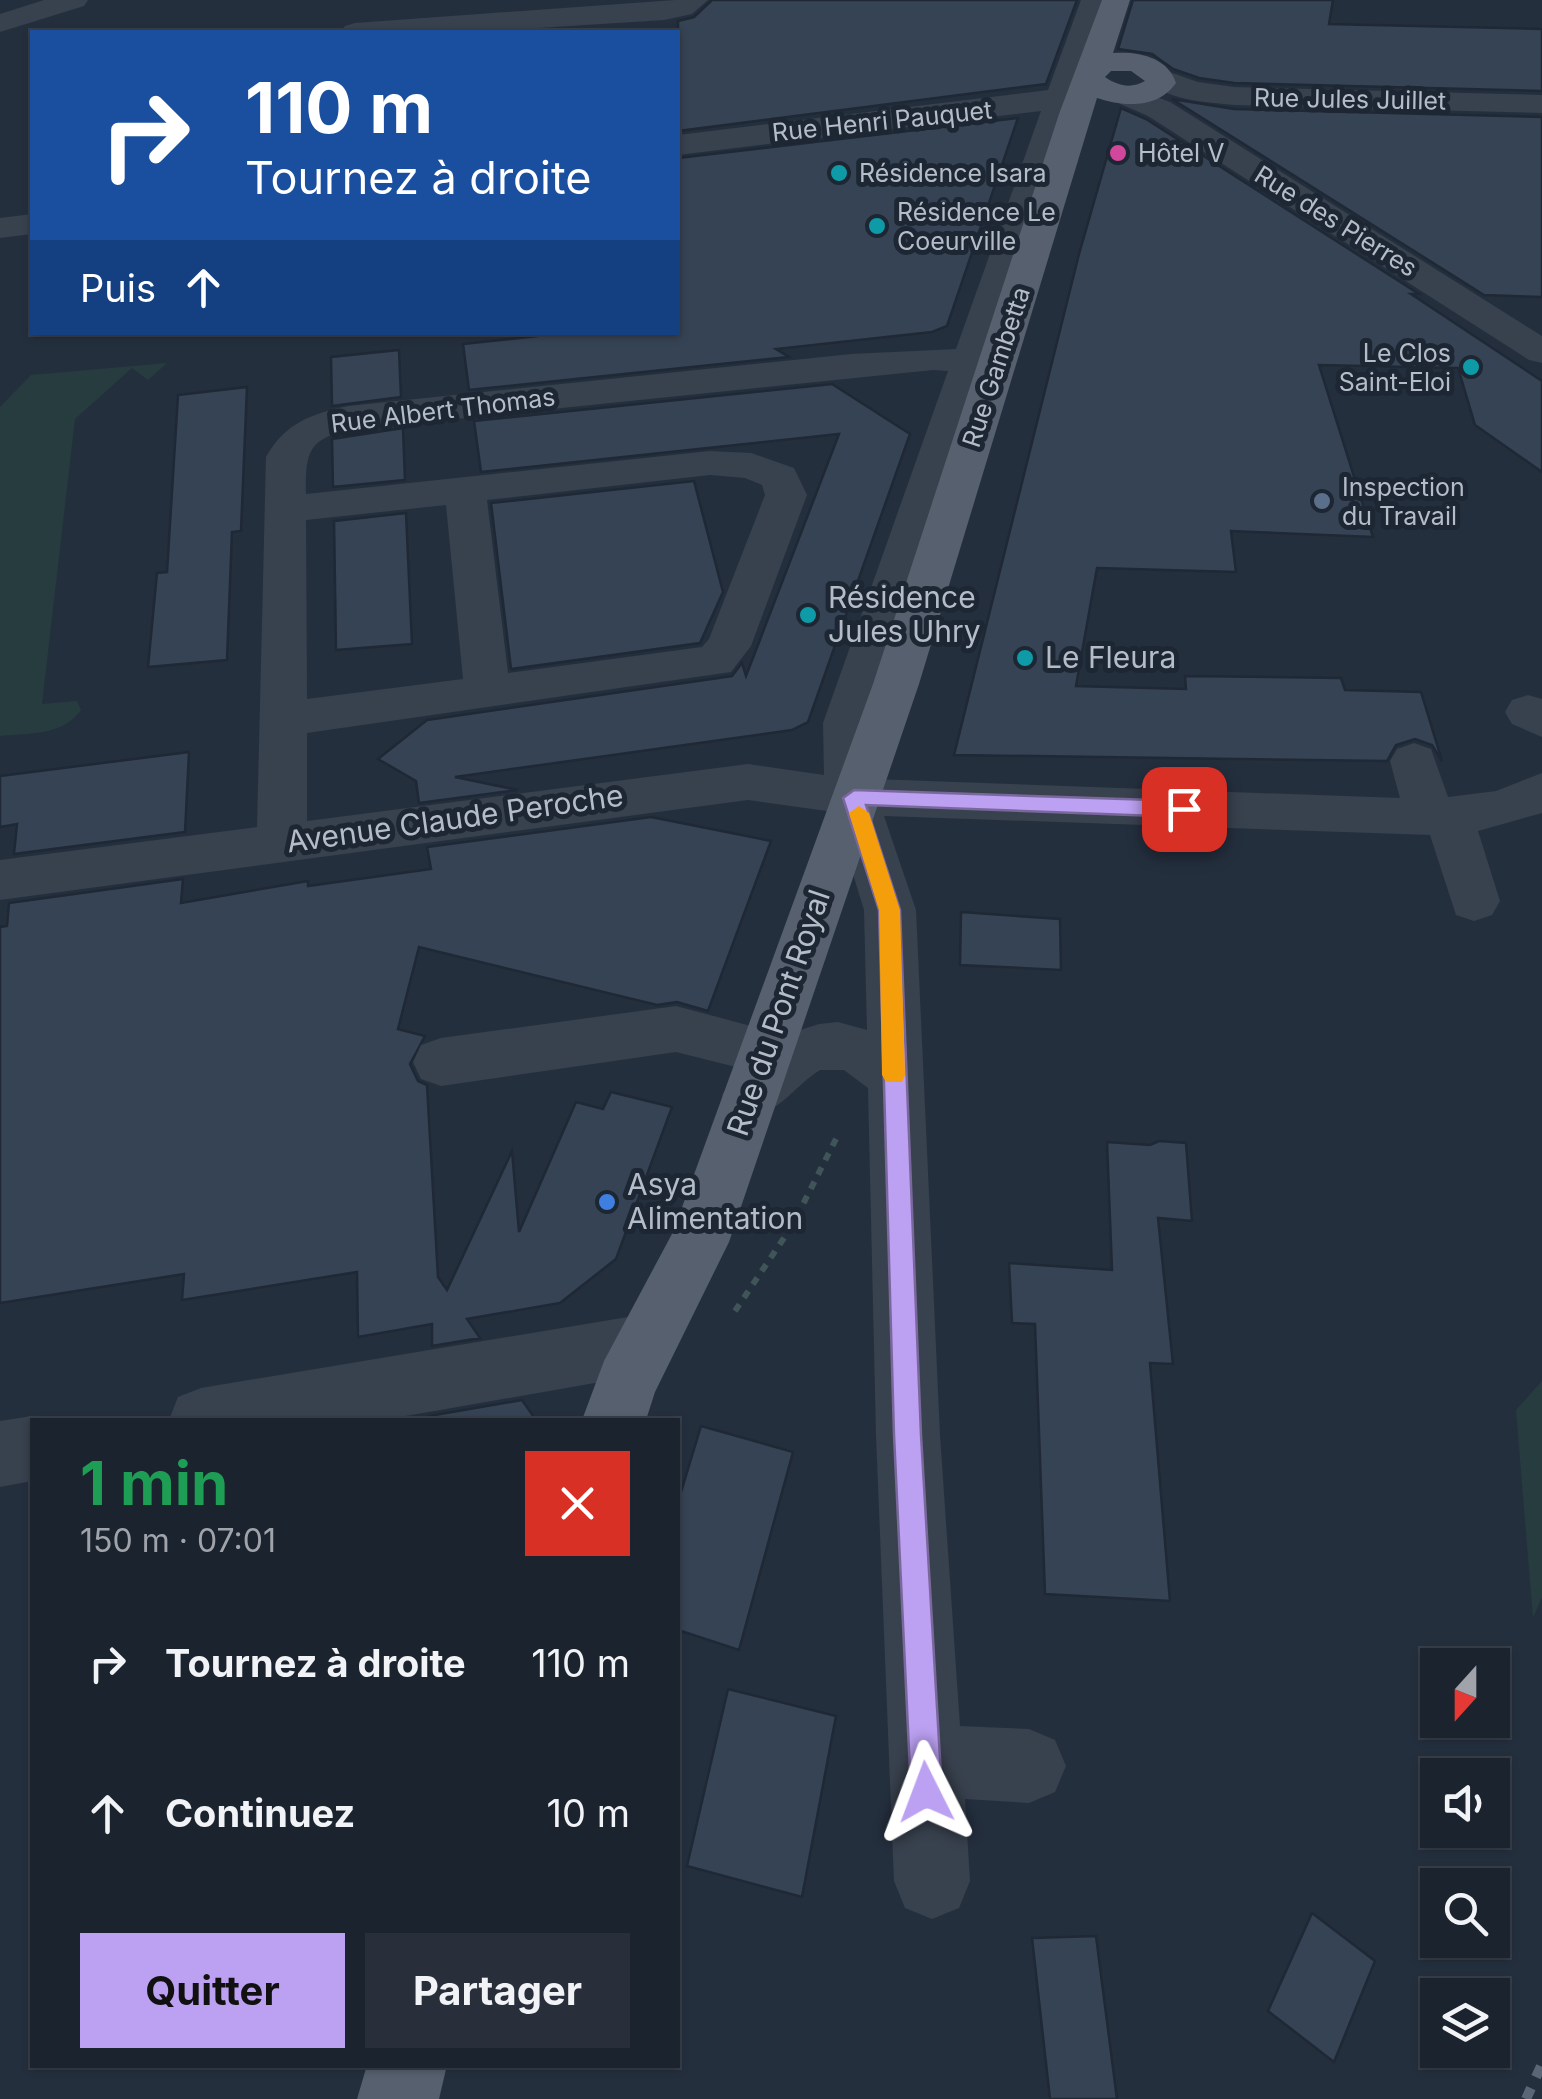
<!DOCTYPE html>
<html lang="fr">
<head>
<meta charset="utf-8">
<style>
  :root { --surface:#1b232e; --page:#282f3a; --text:#f1f3f6; --muted:#a0a4aa; --line:#39404a; --accent:#bca0f2 }
  body { margin:0; font-family:Inter,sans-serif; background:var(--page); color:var(--text); height:100vh; display:flex; flex-direction:column; font-size:38px; white-space:nowrap }
  * { box-sizing:border-box; margin:0 }
  p { font-size:32px; color:var(--muted) }
  .icon { flex:none; width:55px; height:55px; fill:none; stroke:currentColor; stroke-width:2; stroke-linecap:round; stroke-linejoin:round }
  .map { position:relative; flex:1; overflow:hidden }
  .panel { position:absolute; left:30px; top:1418px; width:650px; height:650px; display:flex; flex-direction:column; background:var(--surface); border-radius:0px; box-shadow:0 2px 8px #0004,0 0 0 2px var(--line) }
  .panel>* { flex:none }
  .guide { position:absolute; left:30px; top:30px; width:650px; height:305px; border-radius:0px; box-shadow:0 2px 8px #0004,0 0 0 2px var(--line); background:#1a4fa0; color:#fff; overflow:hidden }
  .needle { width:65px; rotate:201deg }
  .fabs { position:absolute; left:1420px; top:1648px; display:grid; gap:20px }
  .fabs a { display:grid; place-items:center; width:90px; height:90px; border-radius:0px; background:var(--surface); box-shadow:0 2px 8px #0004,0 0 0 2px var(--line); font-size:50px }
  .pin { position:absolute; display:grid; place-items:center; width:85px; height:85px; color:#fff; margin:-42px; border-radius:20px; box-shadow:0 5px 15px #0006 }
  .me { position:absolute; width:110px; margin:-55px; rotate:357deg; stroke-linejoin:round; filter:drop-shadow(0 0 8px #0008) }
  .turn { display:flex; align-items:center; gap:35px; height:210px; padding:0 50px; font-size:45px }
  .turn .icon { width:130px; height:130px; stroke-width:2.5 }
  .turn b { display:block; font-size:70px; line-height:85px }
  .then { display:flex; align-items:center; height:95px; padding:0 50px; background:#0003; gap:20px; font-size:38px }
  .round { display:grid; place-items:center; flex:none; width:105px; height:105px; border-radius:0px; background:var(--page) }
  .summary { display:flex; align-items:center; justify-content:space-between; height:170px; padding:0 50px }
  h1 { font-size:60px; font-weight:700; line-height:75px; color:#1e9e55 }
  .action { display:flex; gap:20px; margin-top:auto; padding:20px 50px }
  .action a { flex:1; height:115px; border-radius:0px; background:var(--accent); color:#111; font-size:40px; font-weight:700; line-height:115px; text-align:center }
  .action a+a { background:var(--page); color:var(--text) }
  ul { padding:0; list-style:none }
  li { display:flex; align-items:center; gap:30px; height:150px; padding:0 50px }
  li div { flex:1 }
  li b { display:block; font-size:38px }
  li em { font-style:normal }
  .map>svg:first-child { display:block }
  .green { fill:#263c3f }
  .building { fill:#364354; stroke:#1f2835; stroke-width:2.5 }
  .lines { fill:none; stroke-linecap:round; stroke-linejoin:round }
  .path { stroke:#3f5557; stroke-width:6; stroke-dasharray:8 8; stroke-linecap:butt }
  .minor { fill:#38414e; fill-rule:evenodd }
  .major { fill:#56606e; fill-rule:evenodd }
  .rail { stroke:#5a6575; stroke-width:10; stroke-dasharray:12 12; stroke-linecap:butt }
  .route { fill:#bca0f2; stroke:#7a689d; stroke-width:2.5 }
  .slow { fill:#f59e0b }
  .hotel-dot { fill:#d1479c; stroke:#1d2633; stroke-width:4 }
  .culture-dot { fill:#0f9aa8; stroke:#1d2633; stroke-width:4 }
  .service-dot { fill:#5c6f8a; stroke:#1d2633; stroke-width:4 }
  .shop-dot { fill:#3f7fe0; stroke:#1d2633; stroke-width:4 }
  .labels { text-anchor:middle; stroke-width:10; stroke-linejoin:round; paint-order:stroke }
  .far-street-label { font-size:25px; fill:#b4bcc9; stroke:#1d2633 }
  .far-poi-label { font-size:25px; fill:#b4bcc9; stroke:#1d2633; text-anchor:start }
  .poi-label { font-size:30px; fill:#b4bcc9; stroke:#1d2633; text-anchor:start }
  .street-label { font-size:30px; fill:#b4bcc9; stroke:#1d2633 }
</style>
</head>
<body>
<div class="map">
<svg width="1542" height="2099" viewBox="0 0 1542 2099">
  <rect width="100%" height="100%" fill="#242f3e"/>
  <g class="green">
    <path d="M167 363 148 380 132 368 75 419 42 704 77 701 81 710C63 736 29 733 0 736V407L31 375Z"/>
    <polygon points="1542,1381 1542,1597 1533,1618 1516,1410"/>
  </g>
  <g class="building">
    <polygon points="712,0 1077,0 1046,84 678,131 678,21 694,17"/>
    <polygon points="1133,0 1333,0 1329,24 1542,29 1542,91 1234,83 1199,78 1173,69 1152,54 1118,49"/>
    <polygon points="1172,99 1234,109 1542,117 1542,297 1484,295"/>
    <polygon points="1121,108 1146,119 1419,294 1411,294 1542,381 1542,472 1475,425 1458,368 1319,365 1373,537 1231,531 1236,572 1097,568 1076,686 1186,689 1185,676 1341,678 1345,690 1421,692 1442,761 1432,745 1415,739 1396,745 1387,761 954,755 1079,254"/>
    <polygon points="1018,118 947,326 932,332 776,349 789,357 469,390 463,344 574,332 678,332 678,158"/>
    <polygon points="399,350 401,397 332,406 331,357"/>
    <polygon points="832,384 910,434 808,722 792,730 455,777 518,790 419,803 416,781 378,759 427,720 732,676 742,663 746,676 839,434 481,472 474,421"/>
    <polygon points="247,387 241,531 232,532 227,660 148,667 157,573 167,572 178,395"/>
    <polygon points="403,428 405,480 333,487 332,439"/>
    <polygon points="694,481 723,592 700,643 511,669 491,503"/>
    <polygon points="406,513 412,644 336,650 334,521"/>
    <polygon points="189,752 185,832 14,854 17,824 0,827 0,776"/>
    <polygon points="651,817 771,841 708,1011 677,1002 657,1005 419,947 398,1029 425,1036 410,1064 418,1081 427,1085 438,1277 447,1290 512,1151 519,1232 576,1102 603,1109 611,1092 672,1107 616,1259 560,1303 467,1319 480,1338 432,1346 432,1324 358,1337 357,1272 182,1300 184,1274 0,1303 0,927 7,926 9,903 183,879 181,903 308,881 308,886 431,869 427,847"/>
    <polygon points="961,912 1060,919 1061,970 960,965"/>
    <polygon points="1159,1141 1186,1143 1192,1221 1158,1218 1173,1364 1150,1363 1170,1601 1045,1594 1035,1324 1012,1323 1009,1263 1112,1270 1107,1142 1150,1145"/>
    <polygon points="522,1400 536,1420 429,1420 429,1416"/>
    <polygon points="701,1426 793,1452 739,1650 678,1630 678,1502"/>
    <polygon points="728,1689 836,1716 802,1897 687,1866"/>
    <polygon points="1312,1913 1375,1961 1334,2062 1268,2011"/>
    <polygon points="1096,1936 1117,2099 1050,2099 1032,1938"/>
  </g>
  <g class="lines">
    <polyline class="path" points="735,1311 792,1226 837,1137"/>
    <g class="minor">
      <polygon points="44,0 88,0 84,6 0,32 0,14"/>
      <polygon points="675,0 708,0 692,14 664,20 477,32 340,32 345,26 355,23"/>
      <path d="M1081 0H1109L1082 81 1096 83 1100 90 1096 97 1075 102 993 351 1010 355 1016 363 1010 371 985 374 869 723 873 779 1400 798 1390 761 1397 749 1414 743 1431 749 1448 797 1496 791 1542 773V813L1478 831 1500 901 1492 915 1474 921 1456 915 1430 835 884 816 916 910 940 1435 960 1726 1029 1729 1055 1740 1066 1766 1055 1792 1029 1803 965 1799 970 1881 959 1908 932 1919 905 1908 894 1881 876 1435 868 1088 844 1070H820C787 1091 772 1127 730 1112L722 1095 740 1068 676 1052 441 1086 421 1079 413 1062 421 1045 441 1038 676 1006 785 1035 819 1024 838 1022 867 1030 864 910 834 812 748 800 0 900V860L257 827 266 457C285 423 311 414 348 406L851 354 956 349 1041 111 678 155V135L1048 90ZM933 370 948 371 823 723 824 775 748 764 307 821V733L731 672 751 646 807 495 794 468 751 453 710 451 306 494C306 455 306 440 348 430ZM710 475 745 478 762 485 765 495 709 639 702 647 508 673 487 500ZM446 505 463 679 307 699 306 520Z"/>
      <path d="M1161 69 1198 82 1234 87 1542 95V113L1234 105C1208 102 1163 101 1146 78L1150 72Z"/>
      <polygon points="1127,86 1170,102 1542,336 1542,363 1529,360 1148,116 1116,102 1112,95 1116,88"/>
      <polygon points="32,214 32,234 0,238 0,218"/>
      <polygon points="1528,695 1542,699 1542,737 1512,724 1505,712 1512,700"/>
      <polygon points="646,1314 668,1323 677,1344 668,1365 646,1374 383,1420 169,1420 178,1397 201,1388"/>
      <polygon points="32,1416 41,1420 32,1420 32,1481 0,1487 0,1421"/>
    </g>
    <g class="major">
      <path d="M1102 0H1130L1113 53C1138 51 1168 57 1176 83 1158 109 1124 107 1097 98L919 684 729 1242 655 1392 646 1420H582L604 1361 673 1232 873 684 1059 114ZM1111 71H1131L1145 81C1131 89 1118 86 1105 77Z"/>
      <polygon points="367,2065 447,2065 439,2099 357,2099"/>
    </g>
    <polyline class="rail" points="1526,2099 1542,2064"/>
  </g>
  <polygon class="route" points="854,790 1184,801 1194,809 1184,817 866,805 900,910 921,1435 942,1792 937,1802 926,1807 916,1802 911,1792 894,1435 879,910 843,798"/>
  <polygon class="slow" points="859,806 869,813 900,910 905,1075 902,1082 886,1082 882,1075 879,910 849,813"/>
  <circle class="hotel-dot" cx="1118" cy="153" r="10"/>
  <g class="culture-dot">
    <circle cx="839" cy="173" r="10"/>
    <circle cx="877" cy="226" r="10"/>
    <circle cx="1471" cy="367" r="10"/>
    <circle cx="808" cy="615" r="10"/>
    <circle cx="1025" cy="658" r="10"/>
  </g>
  <circle class="service-dot" cx="1322" cy="501" r="10"/>
  <circle class="shop-dot" cx="607" cy="1202" r="10"/>
  <g class="labels">
    <g class="far-street-label">
      <text transform="translate(1350 99) rotate(1)" y="9">Rue Jules Juillet</text>
      <text transform="translate(882 121) rotate(-6)" y="9">Rue Henri Pauquet</text>
      <text transform="translate(1336 221) rotate(32)" y="9">Rue des Pierres</text>
      <text transform="translate(996 367) rotate(-72)" y="9">Rue Gambetta</text>
      <text transform="translate(443 410) rotate(-7)" y="9">Rue Albert Thomas</text>
    </g>
    <g class="far-poi-label">
      <text x="1138" y="162">Hôtel V</text>
      <text x="859" y="182">Résidence Isara</text>
      <text x="897" y="221">Résidence Le<tspan x="897" dy="29">Coeurville</tspan></text>
      <text x="1451" y="362" text-anchor="end">Le Clos<tspan x="1451" dy="29">Saint-Eloi</tspan></text>
      <text x="1342" y="496">Inspection<tspan x="1342" dy="29">du Travail</tspan></text>
    </g>
    <g class="poi-label">
      <text x="828" y="608">Résidence<tspan x="828" dy="34">Jules Uhry</tspan></text>
      <text x="1045" y="668">Le Fleura</text>
      <text x="627" y="1195">Asya<tspan x="627" dy="34">Alimentation</tspan></text>
    </g>
    <g class="street-label">
      <text transform="translate(455 819) rotate(-8)" y="10">Avenue Claude Peroche</text>
      <text transform="translate(779 1013) rotate(-71)" y="10">Rue du Pont Royal</text>
    </g>
  </g>
</svg>
<div class="fabs">
<a><svg class="needle" viewBox="-14 -14 28 28"><path d="M0-13l5 13h-10z" fill="#e53935"/><path d="M0 13l5-13h-10z" fill="#a0a4aa"/></svg></a>
<a><svg class="icon" aria-label="sound" viewBox="0 0 24 24"><path d="M4 9h4l5-4v14l-5-4H4zM17 9q2 3 0 6"/></svg></a>
<a><svg class="icon" aria-label="search" viewBox="0 0 24 24"><circle cx="10" cy="10" r="6"/><path d="M15 15l6 6"/></svg></a>
<a><svg class="icon" aria-label="layers" viewBox="0 0 24 24"><path d="M12 4l9 5-9 5-9-5zM3 14l9 5 9-5"/></svg></a>
</div>
<div class="pin" style="left:1184px;top:809px;background:#d93025"><svg class="icon" aria-label="arrive" viewBox="0 0 24 24"><path d="M6 21V4h12l-3 4 3 4H6"/></svg></div>
<svg class="me" style="left:926px;top:1792px" viewBox="-20 -20 40 40"><path d="M0-17L14 15 0 8-14 15z" fill="#bca0f2" stroke="#fff" stroke-width="4"/></svg>
<div class="guide">
<div class="turn"><svg class="icon" aria-label="right" viewBox="0 0 24 24"><path d="M7 20v-9h11M14 6l5 5-5 5"/></svg><div><b>110 m</b>Tournez à droite</div></div>
<div class="then">Puis<svg class="icon" aria-label="ahead" viewBox="0 0 24 24"><path d="M12 20V5M6 11l6-6 6 6"/></svg></div>
</div>
<section class="panel">
<div class="summary"><div><h1>1 min</h1><p>150 m · 07:01</p></div><a class="round" style="background:#d93025;color:#fff"><svg class="icon" aria-label="close" viewBox="0 0 24 24"><path d="M6 6l12 12M18 6L6 18"/></svg></a></div>
<ul>
<li><svg class="icon" aria-label="right" viewBox="0 0 24 24"><path d="M7 20v-9h11M14 6l5 5-5 5"/></svg><div><b>Tournez à droite</b></div><em>110 m</em></li>
<li><svg class="icon" aria-label="ahead" viewBox="0 0 24 24"><path d="M12 20V5M6 11l6-6 6 6"/></svg><div><b>Continuez</b></div><em>10 m</em></li>
</ul>
<div class="action"><a>Quitter</a><a>Partager</a></div>
</section>
</div>
</body>
</html>
